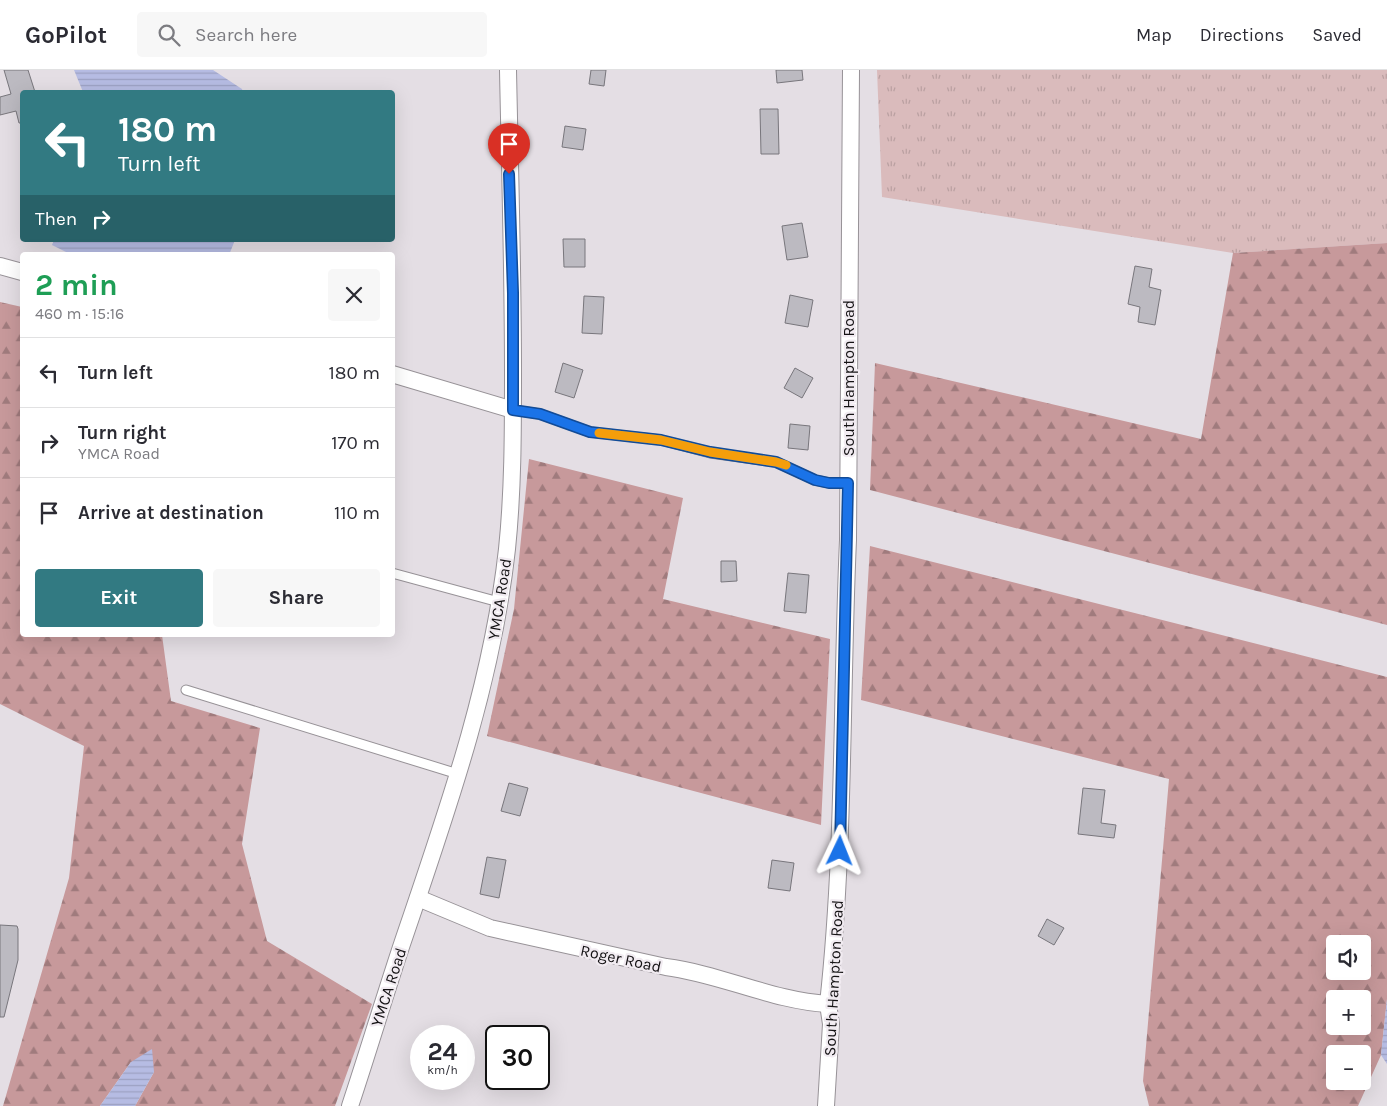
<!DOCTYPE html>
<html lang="en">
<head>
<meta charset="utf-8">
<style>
  :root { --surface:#fff; --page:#f7f7f7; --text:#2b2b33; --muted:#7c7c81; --line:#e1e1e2; --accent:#327a82 }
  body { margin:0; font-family:Karla,sans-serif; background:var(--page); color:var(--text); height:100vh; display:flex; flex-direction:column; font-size:19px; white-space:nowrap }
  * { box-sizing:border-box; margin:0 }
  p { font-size:16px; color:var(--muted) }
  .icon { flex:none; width:28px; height:28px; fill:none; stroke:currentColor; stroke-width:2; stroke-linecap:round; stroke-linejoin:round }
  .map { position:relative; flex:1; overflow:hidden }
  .drawer { position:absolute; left:20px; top:182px; width:375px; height:385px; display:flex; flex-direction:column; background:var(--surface); border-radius:5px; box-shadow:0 5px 20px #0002 }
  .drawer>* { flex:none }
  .guide { position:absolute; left:20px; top:20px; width:375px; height:152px; border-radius:5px; box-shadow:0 5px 20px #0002; background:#327a82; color:#fff; overflow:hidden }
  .controls { position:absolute; left:1326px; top:865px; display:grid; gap:10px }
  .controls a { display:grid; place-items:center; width:45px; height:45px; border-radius:5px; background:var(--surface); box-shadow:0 5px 20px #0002; font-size:25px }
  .speed { position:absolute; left:410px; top:955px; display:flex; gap:10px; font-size:25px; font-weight:700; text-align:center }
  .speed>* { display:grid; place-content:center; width:65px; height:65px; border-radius:50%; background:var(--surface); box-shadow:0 5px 20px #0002; line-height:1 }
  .speed small { font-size:12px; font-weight:400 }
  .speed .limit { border:2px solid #111; border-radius:8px; background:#fff; color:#111 }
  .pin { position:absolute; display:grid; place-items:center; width:42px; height:42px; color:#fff; margin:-51px -21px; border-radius:50% 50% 50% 0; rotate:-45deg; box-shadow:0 0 5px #0007 }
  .pin .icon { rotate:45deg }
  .me { position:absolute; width:55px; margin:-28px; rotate:2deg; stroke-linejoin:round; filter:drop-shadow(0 0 4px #0008) }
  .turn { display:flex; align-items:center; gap:18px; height:105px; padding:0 15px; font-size:22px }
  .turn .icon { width:65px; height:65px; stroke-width:2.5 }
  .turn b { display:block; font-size:35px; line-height:42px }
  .then { display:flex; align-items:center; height:48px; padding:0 15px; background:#0003; gap:10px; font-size:19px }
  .round { display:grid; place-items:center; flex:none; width:52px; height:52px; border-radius:5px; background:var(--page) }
  .headline { display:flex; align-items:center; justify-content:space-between; height:85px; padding:0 15px }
  h1 { font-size:30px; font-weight:700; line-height:38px; color:#1e9e55 }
  .cta { display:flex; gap:10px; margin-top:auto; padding:10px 15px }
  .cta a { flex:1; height:58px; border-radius:5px; background:var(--accent); color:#fff; font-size:20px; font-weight:700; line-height:58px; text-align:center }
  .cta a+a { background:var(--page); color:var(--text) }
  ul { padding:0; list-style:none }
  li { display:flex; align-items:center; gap:15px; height:70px; padding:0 15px; border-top:1px solid var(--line) }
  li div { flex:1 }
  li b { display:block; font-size:19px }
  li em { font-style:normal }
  header { display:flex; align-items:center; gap:30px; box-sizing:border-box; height:70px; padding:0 25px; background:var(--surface); border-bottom:1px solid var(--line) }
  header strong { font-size:24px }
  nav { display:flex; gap:28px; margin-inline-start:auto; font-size:18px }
  .search { width:350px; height:45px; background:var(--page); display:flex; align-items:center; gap:12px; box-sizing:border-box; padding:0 18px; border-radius:5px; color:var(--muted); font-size:19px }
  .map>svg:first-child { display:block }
  .grass { fill:url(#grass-tufts) }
  .forest { fill:url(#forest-firs); fill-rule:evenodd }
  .water { fill:url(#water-rules) }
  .building { fill:#bcbac1; stroke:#78767c }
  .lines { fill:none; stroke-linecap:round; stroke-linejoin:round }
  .lane-casing { stroke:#979297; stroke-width:11 }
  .street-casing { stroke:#979297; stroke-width:18 }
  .lane { stroke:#fff; stroke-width:9 }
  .street { stroke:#fff; stroke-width:16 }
  .route-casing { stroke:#114b97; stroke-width:12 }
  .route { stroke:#1a73e8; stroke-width:9 }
  .slow { stroke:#f59e0b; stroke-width:9 }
  .labels { text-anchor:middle; stroke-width:4.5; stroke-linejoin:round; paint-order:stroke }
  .street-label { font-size:16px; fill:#141214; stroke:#f1ebf1 }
</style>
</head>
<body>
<header>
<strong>GoPilot</strong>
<div class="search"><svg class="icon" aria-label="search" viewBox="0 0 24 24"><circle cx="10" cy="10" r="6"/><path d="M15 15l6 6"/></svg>Search here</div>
<nav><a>Map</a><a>Directions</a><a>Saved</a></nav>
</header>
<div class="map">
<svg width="1387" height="1036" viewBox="0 0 1387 1036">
  <defs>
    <pattern id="grass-tufts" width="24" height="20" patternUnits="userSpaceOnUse" patternTransform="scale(1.25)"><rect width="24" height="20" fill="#dabbbc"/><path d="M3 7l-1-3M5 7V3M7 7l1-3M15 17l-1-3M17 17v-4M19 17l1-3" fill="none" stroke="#baa0a1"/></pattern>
    <pattern id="forest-firs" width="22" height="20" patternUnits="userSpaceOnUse" patternTransform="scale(1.25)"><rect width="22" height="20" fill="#c7999b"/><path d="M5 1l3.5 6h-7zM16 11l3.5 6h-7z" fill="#a07b7d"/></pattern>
    <pattern id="water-rules" width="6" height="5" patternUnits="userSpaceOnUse" patternTransform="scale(1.25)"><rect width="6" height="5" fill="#b6bce3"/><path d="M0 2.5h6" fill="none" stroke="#9ca1c2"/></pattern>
  </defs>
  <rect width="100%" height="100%" fill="#e4dee4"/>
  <polygon class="grass" points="877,0 1387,0 1387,173 1233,183 882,127"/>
  <g class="forest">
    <polygon points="1387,173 1387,555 870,420 875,293 1201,369 1233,183"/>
    <polygon points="0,232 22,237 22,565 162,565 171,631 260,658 242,774 267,871 372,934 335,1036 135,1036 154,1002 131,992 100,1036 3,1036 69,808 84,676 0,634"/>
    <polygon points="529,389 683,428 663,529 830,569 821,755 487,666 514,539"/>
    <path d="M870 476 1387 607V929L1381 985 1358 1036H1149L1143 1011 1169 709 861 630ZM1335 874H1362V901H1335ZM1335 929H1362V956H1335ZM1335 984H1362V1011H1335Z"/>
  </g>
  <g class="water">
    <polygon points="74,0 213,0 242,19 243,22 83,22"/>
    <polygon points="54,170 235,170 229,185 72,185 52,175"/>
    <polygon points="1387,929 1387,994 1381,985"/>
    <polygon points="152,979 154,1002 135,1036 100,1036 131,992"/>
  </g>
  <g class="building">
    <polygon points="4,0 28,0 35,22 22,22 22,53 19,53 16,41 0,45 0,27 11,24"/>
    <polygon points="591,0 606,0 604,16 589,14"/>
    <polygon points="776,0 802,0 803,10 777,13"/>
    <polygon points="760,39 778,39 779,84 761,84"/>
    <polygon points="565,56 586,59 583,80 562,77"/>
    <polygon points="802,153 808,187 787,190 782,156"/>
    <polygon points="563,169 585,169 585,197 564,197"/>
    <polygon points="1135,196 1152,199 1149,217 1161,220 1155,255 1138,252 1140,237 1128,234"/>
    <polygon points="790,225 813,230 808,257 785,253"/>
    <polygon points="584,226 604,227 602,264 582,263"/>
    <polygon points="563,293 583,300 574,328 555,322"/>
    <polygon points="795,298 813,308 802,328 784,318"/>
    <polygon points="790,354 810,356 808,380 788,378"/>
    <polygon points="721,491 736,491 737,511 721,512"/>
    <polygon points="788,503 809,505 806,543 784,541"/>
    <polygon points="509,713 528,718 520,746 501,741"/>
    <polygon points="1083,718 1105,720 1101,753 1116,755 1114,768 1078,764"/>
    <polygon points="487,787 506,790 499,828 480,824"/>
    <polygon points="772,790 794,793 790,821 768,818"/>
    <polygon points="1047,849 1064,858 1054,875 1038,866"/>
    <polygon points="0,855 17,856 18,859 18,890 4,947 0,947"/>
  </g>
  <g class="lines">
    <defs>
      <g id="lane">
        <polyline points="513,340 540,344 590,362 661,370 710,383 776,392 815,410 829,413 848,413"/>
        <polyline points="392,503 499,532"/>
        <polyline points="186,620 458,704"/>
      </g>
      <g id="street">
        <polyline points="0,196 22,202"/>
        <polyline points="392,304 513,340"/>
        <path d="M418 828 490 858 666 897C721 904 773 931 828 934"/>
        <path d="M350 1036C368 982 384 928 402 874 446 744 492 616 507 479 513 421 513 362 513 303 513 202 510 101 508 0"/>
        <path d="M826 1036 831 954 828 934C845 780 841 625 848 470L851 0"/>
      </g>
    </defs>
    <use href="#lane" class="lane-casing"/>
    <use href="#street" class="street-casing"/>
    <use href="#lane" class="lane"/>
    <use href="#street" class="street"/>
  </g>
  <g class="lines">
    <defs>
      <polyline id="route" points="509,104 513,223 513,340 540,344 590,362 661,370 710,382 776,392 815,410 829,413 848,413 840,781"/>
    </defs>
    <use href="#route" class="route-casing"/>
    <use href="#route" class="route"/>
    <polyline class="slow" points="599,363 661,370 710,382 776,392 786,395"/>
  </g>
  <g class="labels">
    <g class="street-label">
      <text transform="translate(848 308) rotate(-90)" y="6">South Hampton Road</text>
      <text transform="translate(499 529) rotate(-81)" y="6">YMCA Road</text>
      <text transform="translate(621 888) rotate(12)" y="6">Roger Road</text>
      <text transform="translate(833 908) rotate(-87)" y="6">South Hampton Road</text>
      <text transform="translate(388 917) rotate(-72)" y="6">YMCA Road</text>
    </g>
  </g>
</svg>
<div class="controls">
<a><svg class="icon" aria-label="sound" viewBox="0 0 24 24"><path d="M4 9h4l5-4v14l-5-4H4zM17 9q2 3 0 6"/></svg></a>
<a>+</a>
<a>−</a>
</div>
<div class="speed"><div>24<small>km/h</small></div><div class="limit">30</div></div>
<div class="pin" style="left:509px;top:104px;background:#d93025"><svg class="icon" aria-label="arrive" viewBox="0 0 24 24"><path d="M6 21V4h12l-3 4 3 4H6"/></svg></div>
<svg class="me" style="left:840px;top:781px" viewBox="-20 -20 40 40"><path d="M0-17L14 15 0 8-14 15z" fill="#1a73e8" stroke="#fff" stroke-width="4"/></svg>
<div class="guide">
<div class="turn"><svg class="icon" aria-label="left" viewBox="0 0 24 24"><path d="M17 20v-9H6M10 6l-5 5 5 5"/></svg><div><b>180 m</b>Turn left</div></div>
<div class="then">Then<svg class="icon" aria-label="right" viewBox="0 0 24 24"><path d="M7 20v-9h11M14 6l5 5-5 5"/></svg></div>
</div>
<section class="drawer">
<div class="headline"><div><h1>2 min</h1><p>460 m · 15:16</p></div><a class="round"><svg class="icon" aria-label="close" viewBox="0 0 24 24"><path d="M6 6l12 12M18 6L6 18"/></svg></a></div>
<ul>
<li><svg class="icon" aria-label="left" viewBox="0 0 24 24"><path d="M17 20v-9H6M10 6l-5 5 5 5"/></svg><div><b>Turn left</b></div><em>180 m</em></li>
<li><svg class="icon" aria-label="right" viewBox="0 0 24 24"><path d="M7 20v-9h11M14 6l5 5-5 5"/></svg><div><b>Turn right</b><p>YMCA Road</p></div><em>170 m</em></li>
<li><svg class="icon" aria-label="arrive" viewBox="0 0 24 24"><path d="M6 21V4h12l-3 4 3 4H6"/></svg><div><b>Arrive at destination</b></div><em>110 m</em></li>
</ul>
<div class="cta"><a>Exit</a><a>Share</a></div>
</section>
</div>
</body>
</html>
